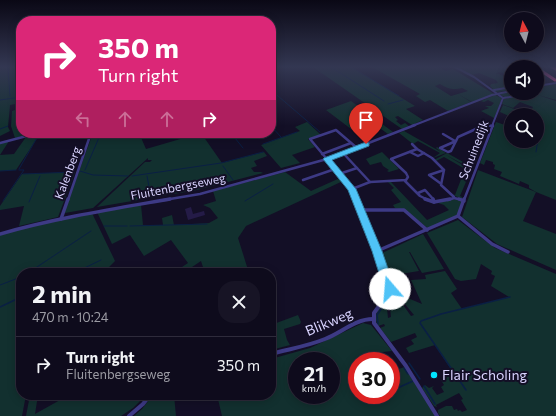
<!DOCTYPE html>
<html lang="en">
<head>
<meta charset="utf-8">
<style>
  :root { --surface:#0e0b1c; --page:#171425; --text:#f1f3f6; --muted:#9b9ba3; --line:#2e2b3b }
  body { margin:0; font-family:Commissioner,sans-serif; background:var(--page); color:var(--text); height:100vh; display:flex; flex-direction:column; font-size:15px; white-space:nowrap }
  * { box-sizing:border-box; margin:0 }
  p { font-size:13px; color:var(--muted) }
  .icon { flex:none; width:22px; height:22px; fill:none; stroke:currentColor; stroke-width:2; stroke-linecap:round; stroke-linejoin:round }
  .map { position:relative; flex:1; overflow:hidden }
  .drawer { position:absolute; left:16px; top:268px; width:260px; height:132px; display:flex; flex-direction:column; background:var(--surface); border-radius:16px; box-shadow:0 2px 10px #0003,0 0 0 1px var(--line) }
  .drawer>* { flex:none }
  .hud { position:absolute; left:16px; top:16px; width:260px; height:122px; border-radius:16px; box-shadow:0 2px 10px #0003,0 0 0 1px var(--line); background:#db2777; color:#fff; overflow:hidden }
  .needle { width:26px; rotate:353deg }
  .buttons { position:absolute; left:504px; top:12px; display:grid; gap:8px }
  .buttons a { display:grid; place-items:center; width:40px; height:40px; border-radius:50%; background:var(--surface); box-shadow:0 2px 10px #0003,0 0 0 1px var(--line); font-size:20px }
  .speed { position:absolute; left:288px; top:352px; display:flex; gap:8px; font-size:20px; font-weight:700; text-align:center }
  .speed>* { display:grid; place-content:center; width:52px; height:52px; border-radius:50%; background:var(--surface); box-shadow:0 2px 10px #0003,0 0 0 1px var(--line); line-height:1 }
  .speed small { font-size:10px; font-weight:400 }
  .speed .limit { border:6px solid #d22; background:#fff; color:#111 }
  .pin { position:absolute; display:grid; place-items:center; width:34px; height:34px; color:#fff; margin:-41px -17px; border-radius:50% 50% 50% 0; rotate:-45deg; box-shadow:0 0 4px #0007 }
  .pin .icon { rotate:45deg }
  .me { position:absolute; width:44px; margin:-22px; rotate:342deg; stroke-linejoin:round; filter:drop-shadow(0 0 3px #0008) }
  .turn { display:flex; align-items:center; gap:14px; height:84px; padding:0 16px; font-size:18px }
  .turn .icon { width:52px; height:52px; stroke-width:2.5 }
  .turn b { display:block; font-size:28px; line-height:34px }
  .lanes { display:flex; align-items:center; height:38px; padding:0 16px; background:#0003; justify-content:center; gap:20px; direction:ltr }
  .lanes .off { opacity:.35 }
  .round { display:grid; place-items:center; flex:none; width:42px; height:42px; border-radius:16px; background:var(--page) }
  .overview { display:flex; align-items:center; justify-content:space-between; height:68px; padding:0 16px }
  h1 { font-size:24px; font-weight:700; line-height:30px }
  ul { padding:0; list-style:none }
  li { display:flex; align-items:center; gap:12px; height:56px; padding:0 16px; border-top:1px solid var(--line) }
  li div { flex:1 }
  li b { display:block; font-size:15px }
  li em { font-style:normal }
  .map>svg:first-child { display:block }
  .green { fill:#12302f; fill-rule:evenodd }
  .lines { fill:none; stroke-linecap:round; stroke-linejoin:round }
  .stream-far1 { stroke:#0a1f44; stroke-width:1 }
  .stream { stroke:#0a1f44; stroke-width:1.5 }
  .building { fill:#241b47 }
  .minor-far3 { stroke:#3d3a85; stroke-width:2 }
  .minor-far2 { stroke:#3d3a85; stroke-width:2.5 }
  .minor-far1 { stroke:#3d3a85; stroke-width:3.5 }
  .minor { stroke:#3d3a85; stroke-width:4 }
  .highway { stroke:#ff4fa3; stroke-width:3 }
  .route { fill:#4fc3f7; stroke:#337fa1 }
  .poi-dot { fill:#00e5ff; stroke:#130f26; stroke-width:1.5 }
  .labels { text-anchor:middle; stroke-width:4; stroke-linejoin:round; paint-order:stroke }
  .street-label { font-size:12px; fill:#d9d4ff; stroke:#130f26 }
  .near-street-label { font-size:14px; fill:#d9d4ff; stroke:#130f26 }
  .near-poi-label { font-size:14px; fill:#d9d4ff; stroke:#130f26; text-anchor:start }
</style>
</head>
<body>
<div class="map">
<svg width="556" height="416" viewBox="0 0 556 416">
  <rect width="100%" height="100%" fill="#130f26"/>
  <g class="green">
    <polygon points="0,67 21,67 21,103 10,105 8,127 10,131 0,136"/>
    <polygon points="313,67 351,67 415,106 406,109 423,120 412,125 398,116 395,117 398,120 396,121 401,125 405,123 409,126 402,129"/>
    <path d="M372 67H438L446 71 453 69 494 94 472 102 458 94 471 102 448 111 430 100 425 102 416 96 420 94ZM440 84C448 89 452 90 462 88L468 91 451 96 435 86Z"/>
    <polygon points="456,67 511,67 511,75 500,72 496,73 511,79 511,90 496,92 490,86 491,84 498,83 496,80 479,73 471,75"/>
    <polygon points="556,84 556,100 538,95 556,101 556,200 536,192 523,221 556,234 556,270 497,244 462,217 478,170 536,192 529,188 529,185 520,181 519,184 500,176 502,172 494,169 495,165 493,164 493,162 486,160 484,165 480,163 496,122 508,126 511,119 511,141 537,141 537,115 511,115 511,117 500,112 503,105 528,114 533,107 520,102 513,108 502,104 504,99 508,99 499,94 511,91 511,93 537,93 537,88 545,86 537,87"/>
    <polygon points="495,95 502,98 492,124 494,118 481,111 489,108 485,106 491,106 494,103 488,100 484,102 481,101"/>
    <polygon points="351,101 393,132 388,134 377,126 370,128 365,125 362,126 365,129 355,132 326,110"/>
    <polygon points="21,108 21,133 35,133 15,138 11,126 12,111"/>
    <polygon points="307,122 321,135 308,139 315,147 292,155 300,163 281,168 261,145 300,131 295,127"/>
    <polygon points="404,131 441,152 436,148 437,147 446,153 433,158 440,153 418,141 413,144 399,133"/>
    <polygon points="93,133 139,133 146,149 201,133 222,163 264,152 267,156 254,161 257,166 251,168 254,172 261,172 263,173 197,190 97,207 145,162 150,162 152,160 148,160 148,158 93,208 65,213 64,212"/>
    <polygon points="40,134 16,170 0,171 0,144 9,141 0,155 14,154 26,137"/>
    <polygon points="382,152 399,169 389,172 387,171 389,170 383,166 381,162 370,165 366,159"/>
    <polygon points="447,153 474,168 472,169 446,155 471,170 460,196 462,197 462,199 451,194 455,195 465,169 444,157 436,161 434,160"/>
    <polygon points="75,172 58,217 19,226 24,206 0,210 0,206 22,174"/>
    <polygon points="285,172 311,191 340,178 343,181 246,226 238,238 249,273 205,273 201,261 183,273 173,273 188,263 171,240 144,256 130,235 112,244 97,212 141,205 143,225 163,225 162,218 172,215 174,225 209,223 218,218 210,208 203,205 216,201 213,191"/>
    <polygon points="388,182 391,182 427,220 449,210 444,205 438,203 452,199 462,201 457,216 428,228 425,226 407,211 395,208 393,205 401,202 391,190 394,188"/>
    <polygon points="92,213 115,261 108,268 106,273 21,273 21,395 26,395 22,416 0,416 0,235 15,230"/>
    <path d="M458 220 495 248 556 274V416H440L438 413V410L446 406H452L454 410 457 409 458 411 460 410 462 412 467 410 461 400 463 399 459 393 436 405 437 407 434 406 422 388 425 385 429 388 434 386 432 388 437 395 444 392 441 387 444 385 441 380 454 374 435 345 409 353 406 348 414 344 411 340 417 337 415 333 391 342 380 328 385 326 384 324 378 326C373 316 377 311 384 302L387 308 388 318 391 317 390 307 385 301 390 295 401 302 411 316 414 315 404 303 390 293 391 291 422 304 411 280 426 279 425 275 445 271 457 289 451 293 462 309 509 297 491 286 495 276 491 274 492 271 481 264 476 279 461 281 455 279 427 233Z"/>
    <polygon points="423,234 444,269 422,273 410,252 409,252 419,271 388,276 380,254"/>
    <polygon points="298,315 301,322 300,324 284,329 287,340 290,345 271,350 271,325"/>
    <path d="M363 323 371 325 392 351 374 353V355L366 356 368 361H357V395H391V380L393 384 397 383 393 375 396 374 395 370 405 367 435 416H222L217 395H271V359L310 348ZM297 361H331V395H297Z"/>
    <polygon points="30,395 38,395 35,414 69,395 146,395 133,408 121,416 26,416"/>
    <polygon points="153,395 174,395 176,416 134,416 142,409"/>
  </g>
  <g class="lines">
    <g class="stream-far1">
      <polyline points="20,67 21,73"/>
      <polyline points="331,67 384,101"/>
      <polyline points="351,67 399,96"/>
      <polyline points="453,67 458,70"/>
      <polyline points="8,68 10,96"/>
      <polyline points="19,76 21,88"/>
      <polyline points="271,90 320,132"/>
      <polyline points="0,100 21,97"/>
      <polyline points="388,104 403,100"/>
      <polyline points="271,126 281,137"/>
      <polyline points="0,129 8,126"/>
      <polyline points="231,133 243,148"/>
      <polyline points="263,144 297,132"/>
      <polyline points="516,145 517,141"/>
      <polyline points="536,152 540,127"/>
      <polyline points="223,166 233,180"/>
      <polyline points="19,169 38,136"/>
      <polyline points="85,170 101,133"/>
      <polyline points="0,171 16,170"/>
      <polyline points="80,171 93,175 128,176"/>
      <polyline points="23,174 74,172"/>
      <polyline points="132,176 221,163 263,152"/>
      <polyline points="147,176 151,197"/>
      <polyline points="3,201 24,170 19,170"/>
      <polyline points="245,201 273,184"/>
      <polyline points="29,202 40,176"/>
      <polyline points="104,226 127,226"/>
      <polyline points="130,226 207,224"/>
      <polyline points="28,273 91,231"/>
      <polyline points="74,273 101,260"/>
      <polyline points="0,285 21,277"/>
    </g>
    <g class="stream">
      <polyline points="387,301 390,297"/>
      <polyline points="0,307 21,297"/>
      <polyline points="378,324 377,315 384,305"/>
      <polyline points="409,363 420,379"/>
      <polyline points="404,368 408,374"/>
      <polyline points="424,386 435,404"/>
      <polyline points="466,390 420,323 421,321 441,314 510,297"/>
      <polyline points="391,391 413,381"/>
    </g>
  </g>
  <polygon class="building" points="191,207 193,214 204,211 205,215 188,220 185,209"/>
  <g class="lines">
    <g class="minor-far3">
      <polyline points="455,67 474,77 503,98"/>
      <polyline points="537,86 556,83"/>
      <polyline points="494,90 511,87"/>
      <polyline points="503,98 537,93"/>
      <polyline points="412,126 492,95 511,91"/>
      <polyline points="483,126 492,126"/>
      <polyline points="492,126 503,98"/>
    </g>
    <g class="minor-far2">
      <polyline points="443,134 455,141"/>
      <polygon points="456,141 451,151 448,152 440,148"/>
      <polyline points="456,141 458,137 485,125 493,126"/>
      <polyline points="0,143 38,133"/>
      <polyline points="412,144 417,149 432,158 444,170 441,185 454,197"/>
      <polyline points="410,152 418,156 424,153"/>
      <polyline points="343,153 370,182"/>
      <polyline points="322,154 351,143"/>
      <polyline points="339,174 357,168"/>
      <polyline points="303,180 335,169"/>
      <polyline points="405,181 420,196 428,200"/>
      <polyline points="440,183 429,175 444,170"/>
      <polyline points="352,189 370,182 406,180 408,177 406,173 391,159 417,149"/>
      <polyline points="418,193 425,190 434,200"/>
      <polyline points="68,200 91,133"/>
      <polyline points="164,200 200,194 327,159 415,125"/>
      <polyline points="356,200 352,189 310,139 336,130 357,148"/>
      <polyline points="448,200 454,198 462,200"/>
      <polyline points="464,200 493,125"/>
    </g>
    <g class="minor-far1">
      <polyline points="356,199 389,285 389,293 387,295"/>
      <polyline points="425,199 434,202 450,199"/>
      <polyline points="433,199 434,202"/>
      <polyline points="459,199 464,201"/>
      <polyline points="361,210 404,210 427,230"/>
      <polyline points="458,216 492,244 508,252"/>
      <polyline points="61,219 68,199"/>
      <path d="M0 234C56 218 113 209 170 199"/>
      <polyline points="377,251 458,216 464,199"/>
    </g>
    <g class="minor">
      <polyline points="388,294 374,313 374,323 406,366 437,416"/>
      <path d="M271 354C289 349 308 346 325 339 341 333 355 319 373 319"/>
      <polyline points="129,416 143,404 150,395"/>
    </g>
    <g class="highway">
      <polyline points="552,67 556,69"/>
      <polyline points="537,68 555,80"/>
    </g>
  </g>
  <linearGradient id="sky" x2="0" y2="1"><stop stop-color="#0a0815"/><stop offset="0.53" stop-color="#333752"/><stop offset="1" stop-color="#333752" stop-opacity="0"/></linearGradient>
  <rect width="556" height="126" fill="url(#sky)"/>
  <polygon class="route" points="366,142 369,143 369,146 332,160 356,189 382,251 395,289 394,292 390,294 386,292 384,289 372,251 348,190 323,159 324,158"/>
  <circle class="poi-dot" cx="434" cy="375" r="4"/>
  <g class="labels">
    <g class="street-label">
      <text transform="translate(474 150) rotate(-69)" y="4">Schuinedijk</text>
      <text transform="translate(68 173) rotate(-70)" y="4">Kalenberg</text>
      <text transform="translate(178 187) rotate(-11)" y="4">Fluitenbergseweg</text>
    </g>
    <g class="near-street-label">
      <text transform="translate(329 322) rotate(-23)" y="5">Blikweg</text>
    </g>
    <g class="near-poi-label">
      <text x="442" y="380">Flair Scholing</text>
    </g>
  </g>
</svg>
<div class="buttons">
<a><svg class="needle" viewBox="-14 -14 28 28"><path d="M0-13l5 13h-10z" fill="#e53935"/><path d="M0 13l5-13h-10z" fill="#9b9ba3"/></svg></a>
<a><svg class="icon" aria-label="sound" viewBox="0 0 24 24"><path d="M4 9h4l5-4v14l-5-4H4zM17 9q2 3 0 6"/></svg></a>
<a><svg class="icon" aria-label="search" viewBox="0 0 24 24"><circle cx="10" cy="10" r="6"/><path d="M15 15l6 6"/></svg></a>
</div>
<div class="speed"><div>21<small>km/h</small></div><div class="limit">30</div></div>
<div class="pin" style="left:366px;top:144px;background:#d93025"><svg class="icon" aria-label="arrive" viewBox="0 0 24 24"><path d="M6 21V4h12l-3 4 3 4H6"/></svg></div>
<svg class="me" style="left:390px;top:289px" viewBox="-20 -20 40 40"><circle r="19" fill="#fff"/><path d="M0-13L10 11 0 6-10 11z" fill="#4fc3f7"/></svg>
<div class="hud">
<div class="turn"><svg class="icon" aria-label="right" viewBox="0 0 24 24"><path d="M7 20v-9h11M14 6l5 5-5 5"/></svg><div><b>350 m</b>Turn right</div></div>
<div class="lanes"><svg class="icon off" aria-label="left" viewBox="0 0 24 24"><path d="M17 20v-9H6M10 6l-5 5 5 5"/></svg><svg class="icon off" aria-label="ahead" viewBox="0 0 24 24"><path d="M12 20V5M6 11l6-6 6 6"/></svg><svg class="icon off" aria-label="ahead" viewBox="0 0 24 24"><path d="M12 20V5M6 11l6-6 6 6"/></svg><svg class="icon" aria-label="right" viewBox="0 0 24 24"><path d="M7 20v-9h11M14 6l5 5-5 5"/></svg></div>
</div>
<section class="drawer">
<div class="overview"><div><h1>2 min</h1><p>470 m · 10:24</p></div><a class="round"><svg class="icon" aria-label="close" viewBox="0 0 24 24"><path d="M6 6l12 12M18 6L6 18"/></svg></a></div>
<ul>
<li><svg class="icon" aria-label="right" viewBox="0 0 24 24"><path d="M7 20v-9h11M14 6l5 5-5 5"/></svg><div><b>Turn right</b><p>Fluitenbergseweg</p></div><em>350 m</em></li>
</ul>
</section>
</div>
</body>
</html>
